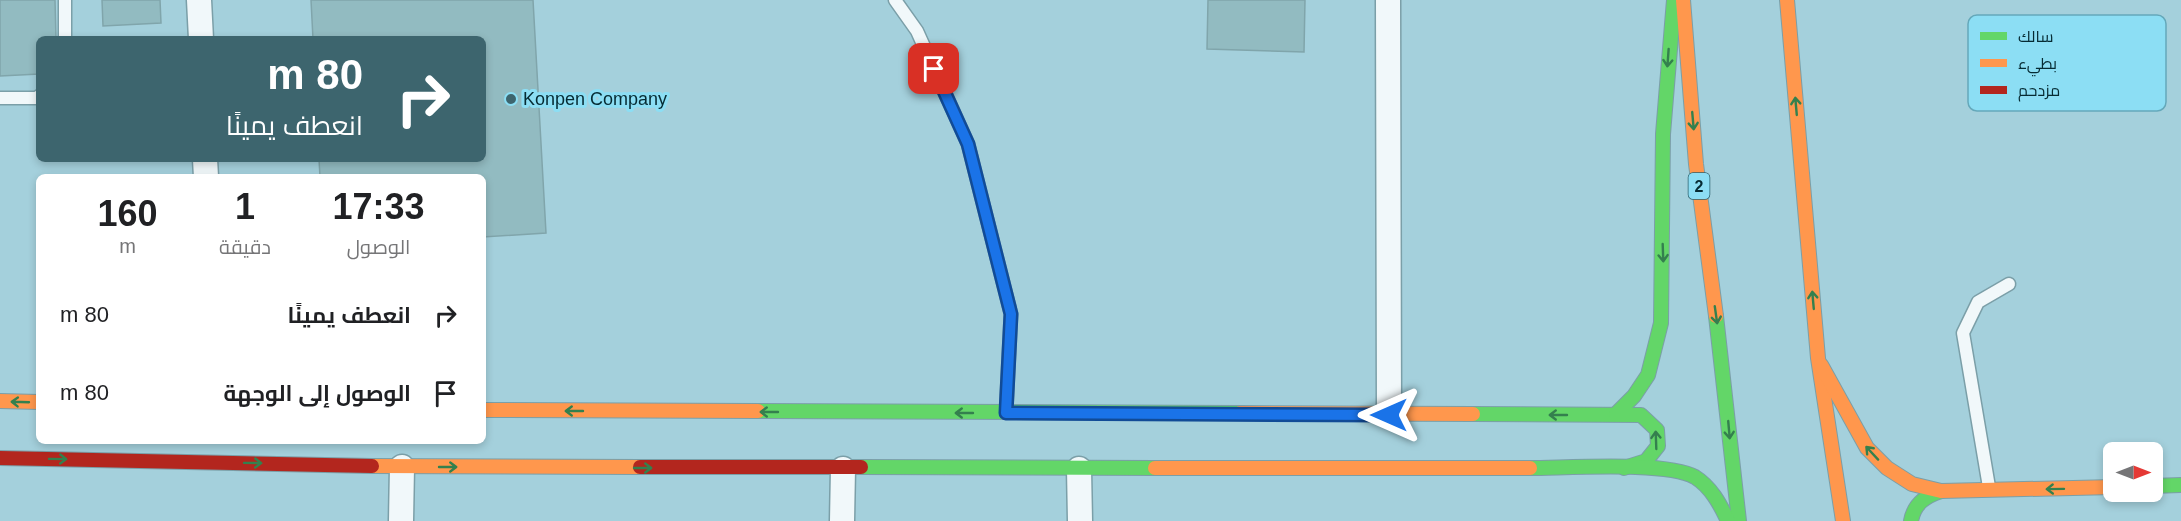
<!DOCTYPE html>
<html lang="ar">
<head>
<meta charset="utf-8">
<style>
  :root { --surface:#fff; --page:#f6f6f6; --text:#202124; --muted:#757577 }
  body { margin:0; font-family:Helvetica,Cairo,sans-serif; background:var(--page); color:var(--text); direction:rtl; height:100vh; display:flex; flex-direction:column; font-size:22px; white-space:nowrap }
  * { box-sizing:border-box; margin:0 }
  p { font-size:20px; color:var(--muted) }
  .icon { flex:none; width:33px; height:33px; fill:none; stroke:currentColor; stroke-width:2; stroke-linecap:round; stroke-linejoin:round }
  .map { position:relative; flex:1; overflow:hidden; direction:ltr }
  .panel { position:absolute; left:36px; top:174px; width:450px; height:270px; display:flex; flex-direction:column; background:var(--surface); border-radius:9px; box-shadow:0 3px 9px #0003; direction:rtl }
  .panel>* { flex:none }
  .banner { position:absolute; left:36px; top:36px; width:450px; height:126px; border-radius:9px; box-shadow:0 3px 9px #0003; direction:rtl; background:#3d656e; color:#fff; overflow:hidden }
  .needle { width:39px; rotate:90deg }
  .buttons { position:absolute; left:2103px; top:442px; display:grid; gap:12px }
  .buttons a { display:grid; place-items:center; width:60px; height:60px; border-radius:9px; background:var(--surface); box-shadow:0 3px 9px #0003; font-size:30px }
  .pin { position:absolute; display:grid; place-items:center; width:51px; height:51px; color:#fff; margin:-26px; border-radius:12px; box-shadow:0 3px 9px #0006 }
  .me { position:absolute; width:66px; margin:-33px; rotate:270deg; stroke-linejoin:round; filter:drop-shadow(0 0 4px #0008) }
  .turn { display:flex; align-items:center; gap:21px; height:126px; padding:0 24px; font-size:27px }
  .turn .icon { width:78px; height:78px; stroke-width:2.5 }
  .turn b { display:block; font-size:42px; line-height:51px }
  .eta { display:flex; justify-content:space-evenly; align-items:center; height:102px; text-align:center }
  .eta b { font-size:36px; font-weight:800; line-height:42px }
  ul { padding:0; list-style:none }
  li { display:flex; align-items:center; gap:18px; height:78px; padding:0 24px }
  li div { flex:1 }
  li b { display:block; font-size:22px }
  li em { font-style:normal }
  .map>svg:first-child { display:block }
  .building { fill:#92bbc1; stroke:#80a5ab; stroke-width:1.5 }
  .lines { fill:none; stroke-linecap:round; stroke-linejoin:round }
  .lane-casing { stroke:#7b9fa8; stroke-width:15 }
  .street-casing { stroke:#7b9fa8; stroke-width:27 }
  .fast-casing { stroke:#7b9fa8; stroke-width:16 }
  .slow-casing { stroke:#7b9fa8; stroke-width:16 }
  .jam-casing { stroke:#7b9fa8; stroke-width:16 }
  .lane { stroke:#f1f8fa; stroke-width:12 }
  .street { stroke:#f1f8fa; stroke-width:24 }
  .fast { stroke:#63d668; stroke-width:14 }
  .slow { stroke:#ff974d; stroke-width:14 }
  .jam { stroke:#b3261e; stroke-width:14 }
  .oneway { stroke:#34804e }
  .route-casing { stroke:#114b97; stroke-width:15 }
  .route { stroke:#1a73e8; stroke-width:10 }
  .poi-dot { fill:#3d656e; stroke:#8cdef4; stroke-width:2 }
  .labels { text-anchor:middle; stroke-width:6; stroke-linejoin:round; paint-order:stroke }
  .shield { fill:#8cdef4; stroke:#2e616d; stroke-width:1.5 }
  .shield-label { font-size:16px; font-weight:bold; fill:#062b33 }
  .poi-label { font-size:18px; fill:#062b33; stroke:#8cdef4; text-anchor:start }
  .key { fill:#8cdef4; stroke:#64a8ba; stroke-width:1.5 }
  .key-label { font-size:16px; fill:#062b33 }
</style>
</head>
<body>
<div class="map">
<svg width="2181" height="521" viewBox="0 0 2181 521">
  <rect width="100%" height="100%" fill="#a4d0dc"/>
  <g class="building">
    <polygon points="0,0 55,0 56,39 39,39 39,74 0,76"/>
    <polygon points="102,0 160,0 161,23 103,26"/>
    <polygon points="311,0 533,0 546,233 483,237 483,177 320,177 319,159 483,159 483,39 313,39"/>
    <polygon points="1208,0 1305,0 1304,52 1207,49"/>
  </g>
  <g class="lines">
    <defs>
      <g id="lane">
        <polyline points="65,0 65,39"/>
        <polyline points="895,0 917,31 968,144 1011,314 1006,412"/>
        <polyline points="0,98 37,98 39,96"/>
        <polyline points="1989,487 1963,333 1978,302 2009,284"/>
      </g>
      <g id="street">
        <polyline points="199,0 201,39"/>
        <polyline points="1388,0 1389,415"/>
        <polyline points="205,159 206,177"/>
        <polyline points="1079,469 1080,521"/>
        <polyline points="401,521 402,467"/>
        <polyline points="842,521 843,469"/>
      </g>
      <g id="fast">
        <polyline points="1716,316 1739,521"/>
        <polyline points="758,411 1240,413"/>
        <polyline points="1473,414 1641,415 1657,430 1658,446 1646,461 1624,468"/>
        <polyline points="1616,414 1634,396 1648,375 1661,323 1663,134 1674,0"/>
        <polyline points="861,467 1155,468"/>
        <path d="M1530 468C1566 468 1668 461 1695 477 1711 487 1720 504 1728 521"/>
        <polyline points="2152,486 2181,485"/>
        <path d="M1911 521C1914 504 1925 496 1941 491"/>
      </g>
      <g id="slow">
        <polyline points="1683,0 1696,164 1716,316"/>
        <polyline points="1787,0 1818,358 1843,521"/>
        <polyline points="1821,365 1867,448 1887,468 1912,484 1941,491 2114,487"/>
        <polyline points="0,401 39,402"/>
        <polyline points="483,410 758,411"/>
        <polyline points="1240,413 1473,414"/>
        <polyline points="372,466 640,467"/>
        <polyline points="1155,468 1530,468"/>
      </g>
      <g id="jam">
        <polyline points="0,458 372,466"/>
        <polyline points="640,467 861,467"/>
      </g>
    </defs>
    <use href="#lane" class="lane-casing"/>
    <use href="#street" class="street-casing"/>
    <use href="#fast" class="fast-casing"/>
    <use href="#slow" class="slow-casing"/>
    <use href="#jam" class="jam-casing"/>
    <use href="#lane" class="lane"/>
    <use href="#street" class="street"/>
    <use href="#fast" class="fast"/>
    <use href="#slow" class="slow"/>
    <use href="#jam" class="jam"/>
  </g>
  <defs><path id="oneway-shaft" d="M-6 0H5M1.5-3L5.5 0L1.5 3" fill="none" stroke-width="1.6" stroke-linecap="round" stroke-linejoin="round" transform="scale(1.5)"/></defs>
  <g class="oneway">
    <use href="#oneway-shaft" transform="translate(1668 58) rotate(94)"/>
    <use href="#oneway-shaft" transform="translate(1796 106) rotate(-95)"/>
    <use href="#oneway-shaft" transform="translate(1693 121) rotate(85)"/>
    <use href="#oneway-shaft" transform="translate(1663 253) rotate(88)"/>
    <use href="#oneway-shaft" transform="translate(1813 300) rotate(-95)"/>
    <use href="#oneway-shaft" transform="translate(1716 315) rotate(82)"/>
    <use href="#oneway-shaft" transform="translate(20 402) rotate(-178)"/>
    <use href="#oneway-shaft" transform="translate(574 411) rotate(-180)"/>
    <use href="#oneway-shaft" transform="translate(769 412) rotate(-180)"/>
    <use href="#oneway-shaft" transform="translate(964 413) rotate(-180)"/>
    <use href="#oneway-shaft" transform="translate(1558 415) rotate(180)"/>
    <use href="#oneway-shaft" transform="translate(1729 430) rotate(85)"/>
    <use href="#oneway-shaft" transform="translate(1656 440) rotate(-92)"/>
    <use href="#oneway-shaft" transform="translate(1872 453) rotate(-133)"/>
    <use href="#oneway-shaft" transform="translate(58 459) rotate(1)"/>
    <use href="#oneway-shaft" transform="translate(253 463) rotate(1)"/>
    <use href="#oneway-shaft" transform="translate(448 467)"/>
    <use href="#oneway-shaft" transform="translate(643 468)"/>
    <use href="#oneway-shaft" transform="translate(2055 489) rotate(179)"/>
  </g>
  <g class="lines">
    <defs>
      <polyline id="route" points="934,69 968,144 1011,314 1006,413 1389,415"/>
    </defs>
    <use href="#route" class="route-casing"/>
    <use href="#route" class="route"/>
  </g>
  <circle class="poi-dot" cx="511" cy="99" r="6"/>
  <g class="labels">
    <rect class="shield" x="1688.5" y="173" width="21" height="26" rx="4.5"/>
    <g class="shield-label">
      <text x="1699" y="192">2</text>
    </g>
    <g class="poi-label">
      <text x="523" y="105">Konpen Company</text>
    </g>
  </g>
  <rect x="1968" y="15" width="198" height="96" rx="9" class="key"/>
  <rect x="1980" y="32" width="27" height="8" fill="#63d668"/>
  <rect x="1980" y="59" width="27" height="8" fill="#ff974d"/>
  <rect x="1980" y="86" width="27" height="8" fill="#b3261e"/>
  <g class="key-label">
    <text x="2018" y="42">سالك</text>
    <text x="2018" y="69">بطيء</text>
    <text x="2018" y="96">مزدحم</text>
  </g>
</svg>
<div class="buttons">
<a><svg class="needle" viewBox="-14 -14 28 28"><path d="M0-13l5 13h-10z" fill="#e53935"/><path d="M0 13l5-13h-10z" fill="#757577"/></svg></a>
</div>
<div class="pin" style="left:934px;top:69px;background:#d93025"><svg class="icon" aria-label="arrive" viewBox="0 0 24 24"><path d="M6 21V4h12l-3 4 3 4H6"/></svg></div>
<svg class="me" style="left:1389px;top:415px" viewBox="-20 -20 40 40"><path d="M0-17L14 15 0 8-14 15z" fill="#1a73e8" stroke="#fff" stroke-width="4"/></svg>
<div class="banner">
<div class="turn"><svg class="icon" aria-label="right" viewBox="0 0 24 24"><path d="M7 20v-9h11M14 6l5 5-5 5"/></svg><div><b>80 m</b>انعطف يمينًا</div></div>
</div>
<section class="panel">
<div class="eta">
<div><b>17:33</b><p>الوصول</p></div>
<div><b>1</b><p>دقيقة</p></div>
<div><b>160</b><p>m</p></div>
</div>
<ul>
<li><svg class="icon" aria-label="right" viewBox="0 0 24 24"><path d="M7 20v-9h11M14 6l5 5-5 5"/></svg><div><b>انعطف يمينًا</b></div><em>80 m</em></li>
<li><svg class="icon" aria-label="arrive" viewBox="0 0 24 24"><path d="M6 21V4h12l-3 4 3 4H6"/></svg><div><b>الوصول إلى الوجهة</b></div><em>80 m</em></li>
</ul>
</section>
</div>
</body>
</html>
